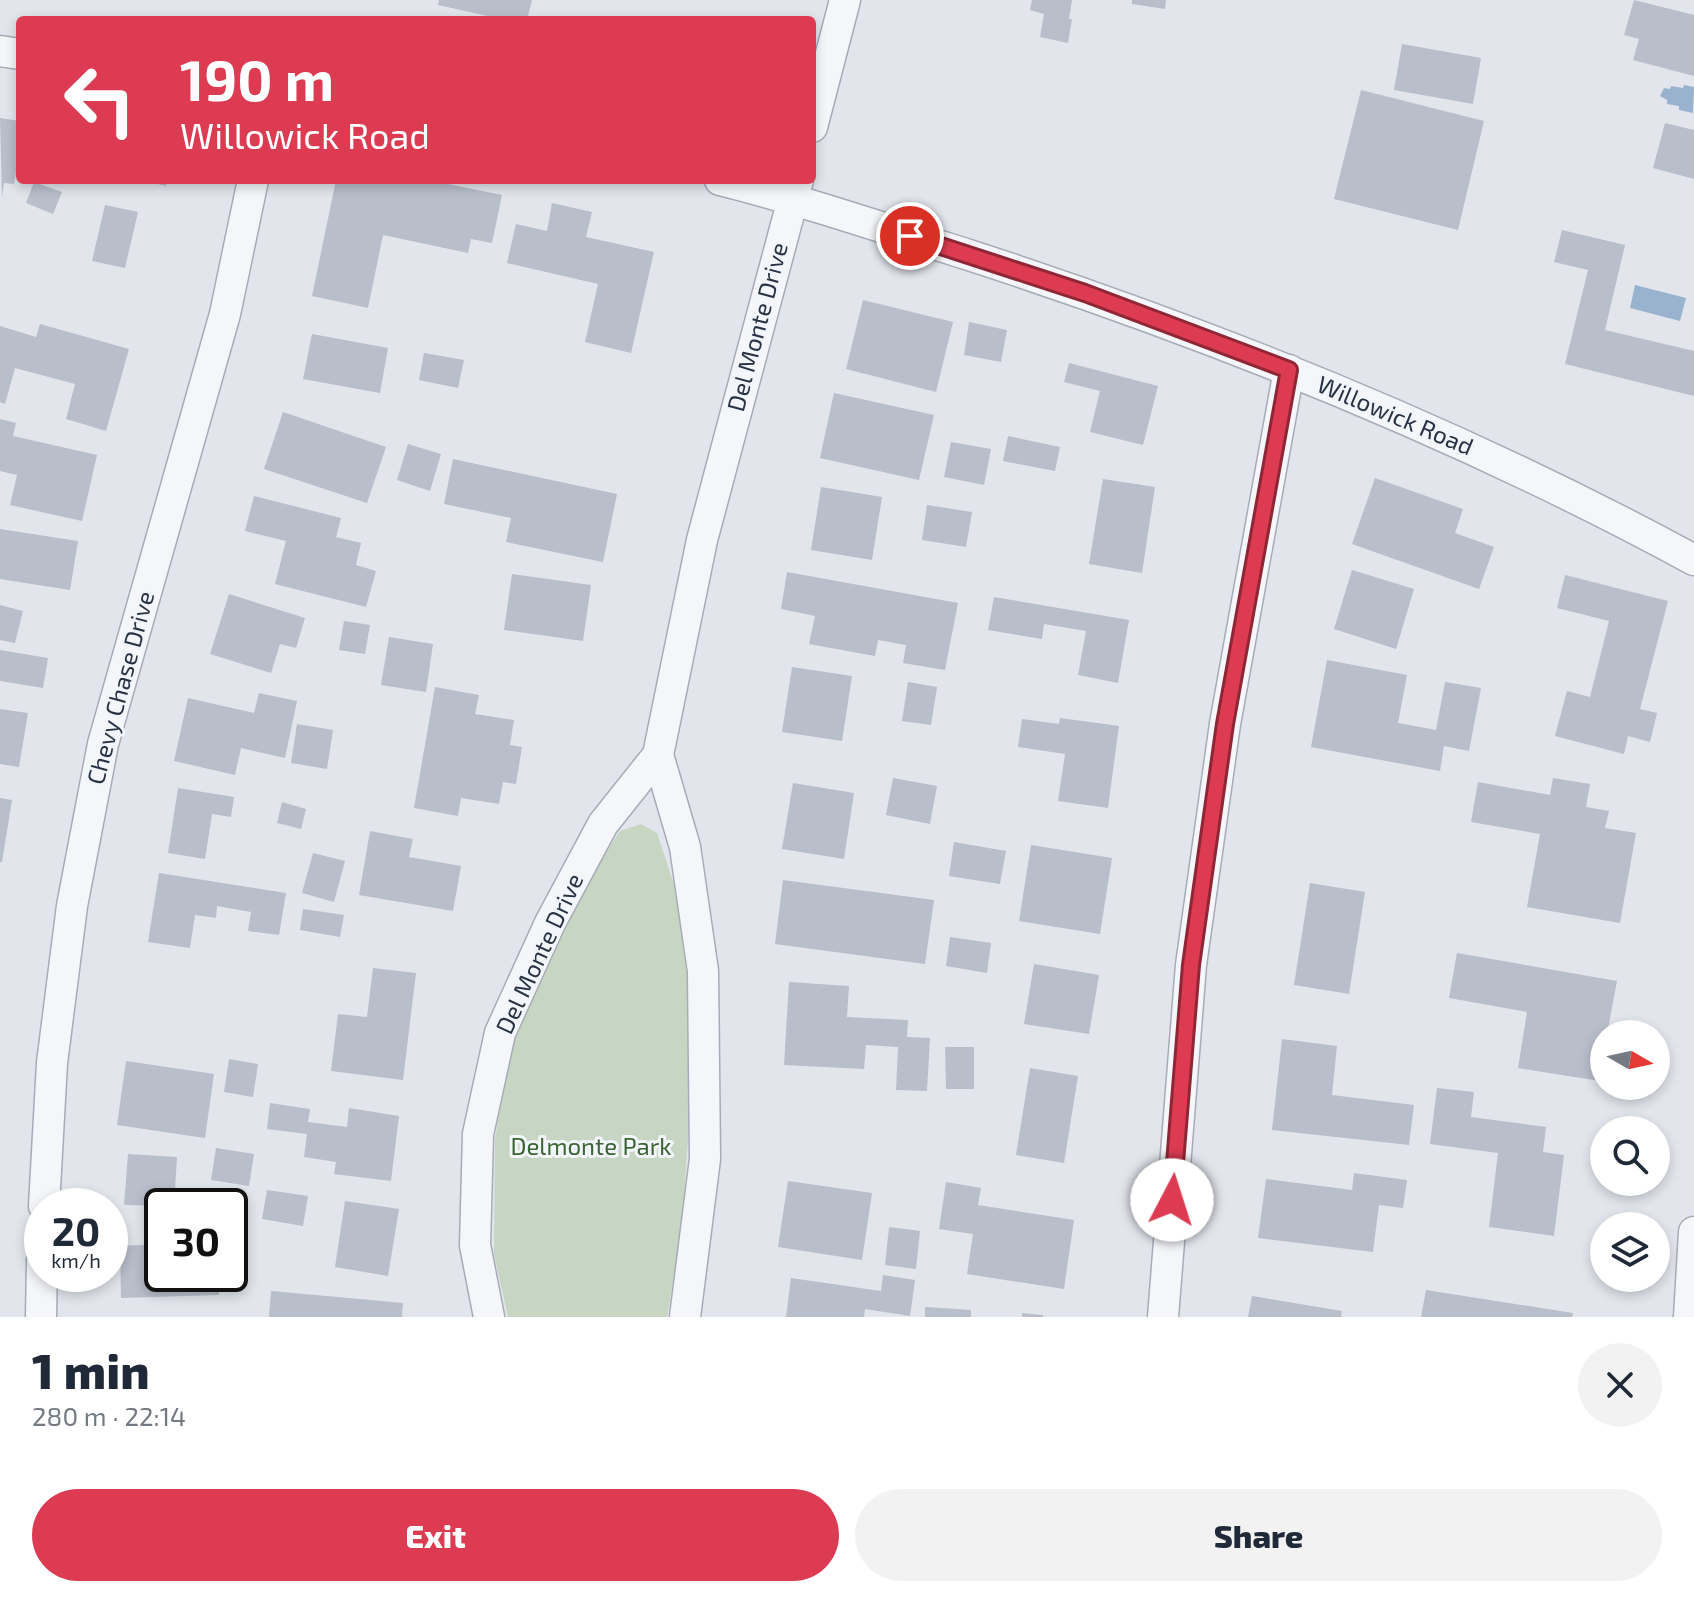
<!DOCTYPE html>
<html lang="en">
<head>
<meta charset="utf-8">
<style>
  :root { --surface:#fff; --page:#f2f2f3; --text:#1f2937; --muted:#747a83; --accent:#dc3b52 }
  body { margin:0; font-family:"Exo 2",sans-serif; background:var(--page); color:var(--text); height:100vh; display:flex; flex-direction:column; font-size:30px; white-space:nowrap }
  * { box-sizing:border-box; margin:0 }
  p { font-size:26px; color:var(--muted) }
  .icon { flex:none; width:44px; height:44px; fill:none; stroke:currentColor; stroke-width:2; stroke-linecap:round; stroke-linejoin:round }
  .map { position:relative; height:1317px; overflow:hidden }
  .details { display:flex; flex-direction:column; background:var(--surface); flex:1 }
  .details>* { flex:none }
  .top-card { position:absolute; left:16px; top:16px; width:800px; height:168px; border-radius:8px; box-shadow:0 4px 12px #0003; background:#dc3b52; color:#fff; overflow:hidden }
  .needle { width:52px; rotate:99deg }
  .controls { position:absolute; left:1590px; top:1020px; display:grid; gap:16px }
  .controls a { display:grid; place-items:center; width:80px; height:80px; border-radius:50%; background:var(--surface); box-shadow:0 4px 12px #0003; font-size:40px }
  .speed { position:absolute; left:24px; top:1188px; display:flex; gap:16px; font-size:40px; font-weight:700; text-align:center }
  .speed>* { display:grid; place-content:center; width:104px; height:104px; border-radius:50%; background:var(--surface); box-shadow:0 4px 12px #0003; line-height:1 }
  .speed small { font-size:20px; font-weight:400 }
  .speed .limit { border:4px solid #111; border-radius:12px; background:#fff; color:#111 }
  .pin { position:absolute; display:grid; place-items:center; width:68px; height:68px; color:#fff; margin:-34px; border:4px solid #fff; border-radius:50%; box-shadow:0 2px 8px #0007 }
  .me { position:absolute; width:88px; margin:-44px; rotate:5deg; stroke-linejoin:round; filter:drop-shadow(0 0 6px #0008) }
  .turn { display:flex; align-items:center; gap:28px; height:168px; padding:0 32px; font-size:36px }
  .turn .icon { width:104px; height:104px; stroke-width:2.5 }
  .turn b { display:block; font-size:56px; line-height:68px }
  .round { display:grid; place-items:center; flex:none; width:84px; height:84px; border-radius:42px; background:var(--page) }
  .overview { display:flex; align-items:center; justify-content:space-between; height:136px; padding:0 32px }
  h1 { font-size:48px; font-weight:800; line-height:60px }
  .action { display:flex; gap:16px; margin-top:auto; padding:16px 32px }
  .action a { flex:1; height:92px; border-radius:48px; background:var(--accent); color:#fff; font-size:32px; font-weight:800; line-height:92px; text-align:center }
  .action a+a { background:var(--page); color:var(--text) }
  .map>svg:first-child { display:block }
  .green { fill:#c7d6c2 }
  .water { fill:#99b3cf }
  .building { fill:#b8beca }
  .lines { fill:none; stroke-linecap:round; stroke-linejoin:round }
  .minor-casing { stroke:#a6acb7; stroke-width:33 }
  .minor { stroke:#f5f6f9; stroke-width:30 }
  .route-casing { stroke:#8f2635; stroke-width:20 }
  .route { stroke:#dc3b52; stroke-width:14 }
  .labels { text-anchor:middle; stroke-width:6; stroke-linejoin:round; paint-order:stroke }
  .street-label { font-size:24px; fill:#283245; stroke:#f2f5f9 }
  .park-label { font-size:24px; fill:#3c6334; stroke:#f2f5f9 }
</style>
</head>
<body>
<div class="map">
<svg width="1694" height="1317" viewBox="0 0 1694 1317">
  <rect width="100%" height="100%" fill="#e2e5ec"/>
  <polygon class="green" points="641,824 657,833 681,906 690,1006 689,1124 682,1229 667,1317 508,1317 494,1254 495,1139 511,1042 547,958 593,871 620,831"/>
  <g class="water">
    <polygon points="1684,85 1694,87 1693,113 1679,110 1679,106 1667,104 1667,100 1660,96 1664,88 1670,89 1671,86 1683,88"/>
    <polygon points="1635,285 1686,298 1680,321 1630,308"/>
  </g>
  <g class="building">
    <polygon points="439,0 532,0 527,20 506,20 438,5"/>
    <polygon points="1032,0 1072,0 1069,19 1072,19 1068,43 1040,37 1044,14 1030,10"/>
    <polygon points="1132,0 1166,0 1165,9 1132,4"/>
    <polygon points="1634,0 1694,15 1694,76 1633,60 1639,39 1624,35"/>
    <polygon points="1402,44 1481,58 1473,104 1394,90"/>
    <polygon points="1361,90 1484,121 1458,230 1334,199"/>
    <polygon points="0,118 20,121 20,150 14,184 4,183 2,198"/>
    <polygon points="1665,123 1694,130 1694,179 1653,168"/>
    <polygon points="141,180 167,180 166,186"/>
    <polygon points="336,180 428,180 502,195 492,243 471,239 468,253 383,235 368,308 312,296"/>
    <polygon points="34,182 62,192 53,214 26,203"/>
    <polygon points="552,203 592,212 586,237 654,252 631,353 585,342 598,284 507,263 516,224 547,231"/>
    <polygon points="105,205 138,212 125,268 92,261"/>
    <polygon points="1562,230 1625,245 1605,330 1694,351 1694,396 1565,364 1588,270 1554,262"/>
    <polygon points="863,300 953,322 936,392 846,369"/>
    <polygon points="969,322 1007,330 1001,362 964,355"/>
    <polygon points="40,324 129,349 106,431 66,419 75,384 15,368 5,404 0,402 0,326 36,337"/>
    <polygon points="312,334 388,348 380,393 303,379"/>
    <polygon points="424,353 464,360 458,388 419,380"/>
    <polygon points="1069,363 1158,386 1143,445 1090,432 1100,391 1064,382"/>
    <polygon points="834,393 934,415 919,480 820,458"/>
    <polygon points="283,412 386,447 367,503 264,469"/>
    <polygon points="0,419 16,423 13,436 97,455 82,521 10,505 17,475 0,471"/>
    <polygon points="1008,436 1060,447 1055,471 1003,461"/>
    <polygon points="951,442 991,449 984,485 944,477"/>
    <polygon points="408,444 441,454 430,491 397,480"/>
    <polygon points="453,459 617,494 603,562 506,542 511,518 444,504"/>
    <polygon points="1375,478 1463,509 1455,533 1494,547 1479,589 1352,544"/>
    <polygon points="1103,479 1155,487 1142,573 1089,564"/>
    <polygon points="821,487 882,497 872,560 811,550"/>
    <polygon points="254,496 341,518 336,537 361,543 356,565 376,571 366,607 275,584 286,541 245,531"/>
    <polygon points="927,505 972,512 966,547 922,540"/>
    <polygon points="0,529 78,541 70,590 0,579"/>
    <polygon points="1352,570 1414,589 1396,649 1334,629"/>
    <polygon points="787,572 958,603 945,670 903,663 906,645 878,640 875,656 809,644 815,616 781,609"/>
    <polygon points="512,574 591,585 583,641 504,630"/>
    <polygon points="1565,575 1668,601 1640,709 1657,713 1650,742 1628,736 1624,754 1555,736 1567,691 1590,697 1609,621 1557,608"/>
    <polygon points="229,594 305,618 296,648 280,644 271,673 210,654"/>
    <polygon points="994,597 1129,620 1118,683 1078,675 1086,631 1044,624 1042,639 988,630"/>
    <polygon points="0,605 23,611 15,643 0,640"/>
    <polygon points="344,621 370,625 365,654 339,650"/>
    <polygon points="389,637 433,644 426,692 381,685"/>
    <polygon points="0,650 48,658 43,688 0,681"/>
    <polygon points="1327,660 1407,675 1398,723 1436,730 1445,682 1481,688 1469,751 1444,746 1440,771 1311,747"/>
    <polygon points="792,667 852,676 842,741 782,732"/>
    <polygon points="908,682 937,687 931,725 902,721"/>
    <polygon points="435,687 479,695 475,714 514,720 510,745 522,747 516,784 503,782 499,804 461,798 458,816 414,808"/>
    <polygon points="259,693 297,701 285,758 241,748 235,775 174,761 188,698 254,713"/>
    <polygon points="0,709 28,713 19,767 0,764"/>
    <polygon points="1060,718 1119,726 1108,808 1058,801 1065,754 1018,747 1022,719 1059,724"/>
    <polygon points="297,724 333,730 327,769 291,763"/>
    <polygon points="893,778 937,786 930,824 886,815"/>
    <polygon points="1553,778 1590,784 1586,807 1609,811 1605,828 1636,833 1620,923 1527,907 1540,834 1471,822 1478,782 1550,795"/>
    <polygon points="793,783 854,793 844,859 782,849"/>
    <polygon points="178,788 234,797 231,817 212,814 205,859 168,853"/>
    <polygon points="0,798 12,800 2,862 0,862"/>
    <polygon points="282,802 306,809 301,829 277,823"/>
    <polygon points="370,831 413,839 409,857 461,866 453,911 359,895"/>
    <polygon points="954,842 1006,851 1000,884 949,876"/>
    <polygon points="1031,845 1112,858 1100,934 1019,921"/>
    <polygon points="313,853 345,861 334,902 302,893"/>
    <polygon points="159,873 286,893 279,935 248,931 251,912 217,906 216,918 195,915 190,948 148,942"/>
    <polygon points="783,880 934,900 925,964 775,944"/>
    <polygon points="1310,883 1365,892 1349,994 1294,985"/>
    <polygon points="303,909 344,915 340,937 300,930"/>
    <polygon points="950,937 991,943 987,973 946,966"/>
    <polygon points="1457,953 1617,981 1607,1034 1604,1034 1604,1058 1600,1081 1518,1068 1527,1012 1449,998"/>
    <polygon points="1034,964 1099,975 1089,1034 1024,1024"/>
    <polygon points="373,968 416,973 403,1080 331,1071 338,1014 367,1017"/>
    <polygon points="789,982 849,986 847,1017 908,1020 907,1037 930,1038 927,1091 896,1090 898,1047 866,1045 864,1069 784,1065"/>
    <polygon points="1282,1039 1337,1046 1332,1095 1414,1105 1409,1145 1272,1130"/>
    <polygon points="945,1047 974,1047 974,1089 946,1089"/>
    <polygon points="229,1059 258,1064 253,1097 224,1092"/>
    <polygon points="126,1061 214,1074 205,1138 117,1125"/>
    <polygon points="1030,1068 1078,1076 1064,1163 1016,1155"/>
    <polygon points="1437,1088 1474,1092 1471,1117 1546,1127 1543,1152 1564,1155 1554,1236 1489,1227 1498,1153 1430,1144"/>
    <polygon points="270,1103 310,1109 308,1122 347,1127 349,1108 399,1116 391,1181 334,1174 336,1162 304,1157 307,1134 267,1129"/>
    <polygon points="216,1148 254,1154 249,1186 211,1180"/>
    <polygon points="128,1154 177,1157 174,1206 124,1205"/>
    <polygon points="1354,1173 1407,1180 1403,1208 1379,1205 1373,1252 1258,1238 1266,1179 1352,1190"/>
    <polygon points="788,1181 872,1193 862,1260 778,1247"/>
    <polygon points="946,1182 981,1188 978,1205 1074,1220 1064,1289 967,1274 973,1234 939,1229"/>
    <polygon points="267,1190 308,1196 303,1226 262,1219"/>
    <polygon points="345,1201 399,1209 388,1276 335,1267"/>
    <polygon points="889,1227 920,1231 916,1269 885,1265"/>
    <polygon points="230,1230 236,1230 233,1262 230,1262"/>
    <polygon points="162,1244 162,1274 218,1274 219,1295 121,1298 120,1246"/>
    <polygon points="883,1275 915,1280 910,1316 865,1309 864,1317 786,1317 791,1278 881,1291"/>
    <polygon points="1426,1290 1573,1313 1572,1317 1421,1317"/>
    <polygon points="271,1291 403,1303 402,1317 269,1317"/>
    <polygon points="1252,1296 1342,1311 1341,1317 1248,1317"/>
    <polygon points="925,1307 971,1310 971,1317 925,1317"/>
    <polygon points="1022,1313 1043,1315 1043,1317 1022,1317"/>
  </g>
  <g class="lines">
    <defs>
      <g id="minor">
        <polyline points="0,51 20,54"/>
        <polyline points="812,127 845,0"/>
        <path d="M720 180C804 201 886 229 969 255 1218 336 1464 435 1694 560"/>
        <polyline points="658,755 685,847 703,971 705,1159 685,1317"/>
        <polyline points="44,1206 52,1063 72,906 103,744 225,314 253,180"/>
        <polyline points="41,1317 42,1261"/>
        <polyline points="489,1317 475,1245 478,1134 500,1033 550,923 603,824 658,755 702,540 798,180"/>
        <polyline points="1163,1317 1191,965 1225,724 1289,370"/>
        <polyline points="1689,1317 1694,1232"/>
      </g>
    </defs>
    <use href="#minor" class="minor-casing"/>
    <use href="#minor" class="minor"/>
  </g>
  <g class="lines">
    <defs>
      <polyline id="route" points="910,236 1085,293 1289,370 1225,724 1191,965 1172,1200"/>
    </defs>
    <use href="#route" class="route-casing"/>
    <use href="#route" class="route"/>
  </g>
  <g class="labels">
    <g class="street-label">
      <text transform="translate(758 327) rotate(-75)" y="8">Del Monte Drive</text>
      <text transform="translate(1395 416) rotate(23)" y="8">Willowick Road</text>
      <text transform="translate(121 688) rotate(-75)" y="8">Chevy Chase Drive</text>
      <text transform="translate(540 954) rotate(-65)" y="8">Del Monte Drive</text>
    </g>
    <g class="park-label">
      <text x="591" y="1155">Delmonte Park</text>
    </g>
  </g>
</svg>
<div class="controls">
<a><svg class="needle" viewBox="-14 -14 28 28"><path d="M0-13l5 13h-10z" fill="#e53935"/><path d="M0 13l5-13h-10z" fill="#747a83"/></svg></a>
<a><svg class="icon" aria-label="search" viewBox="0 0 24 24"><circle cx="10" cy="10" r="6"/><path d="M15 15l6 6"/></svg></a>
<a><svg class="icon" aria-label="layers" viewBox="0 0 24 24"><path d="M12 4l9 5-9 5-9-5zM3 14l9 5 9-5"/></svg></a>
</div>
<div class="speed"><div>20<small>km/h</small></div><div class="limit">30</div></div>
<div class="pin" style="left:910px;top:236px;background:#d93025"><svg class="icon" aria-label="arrive" viewBox="0 0 24 24"><path d="M6 21V4h12l-3 4 3 4H6"/></svg></div>
<svg class="me" style="left:1172px;top:1200px" viewBox="-20 -20 40 40"><circle r="19" fill="#fff"/><path d="M0-13L10 11 0 6-10 11z" fill="#dc3b52"/></svg>
<div class="top-card">
<div class="turn"><svg class="icon" aria-label="left" viewBox="0 0 24 24"><path d="M17 20v-9H6M10 6l-5 5 5 5"/></svg><div><b>190 m</b>Willowick Road</div></div>
</div>
</div>
<section class="details">
<div class="overview"><div><h1>1 min</h1><p>280 m · 22:14</p></div><a class="round"><svg class="icon" aria-label="close" viewBox="0 0 24 24"><path d="M6 6l12 12M18 6L6 18"/></svg></a></div>
<div class="action"><a>Exit</a><a>Share</a></div>
</section>
</body>
</html>
